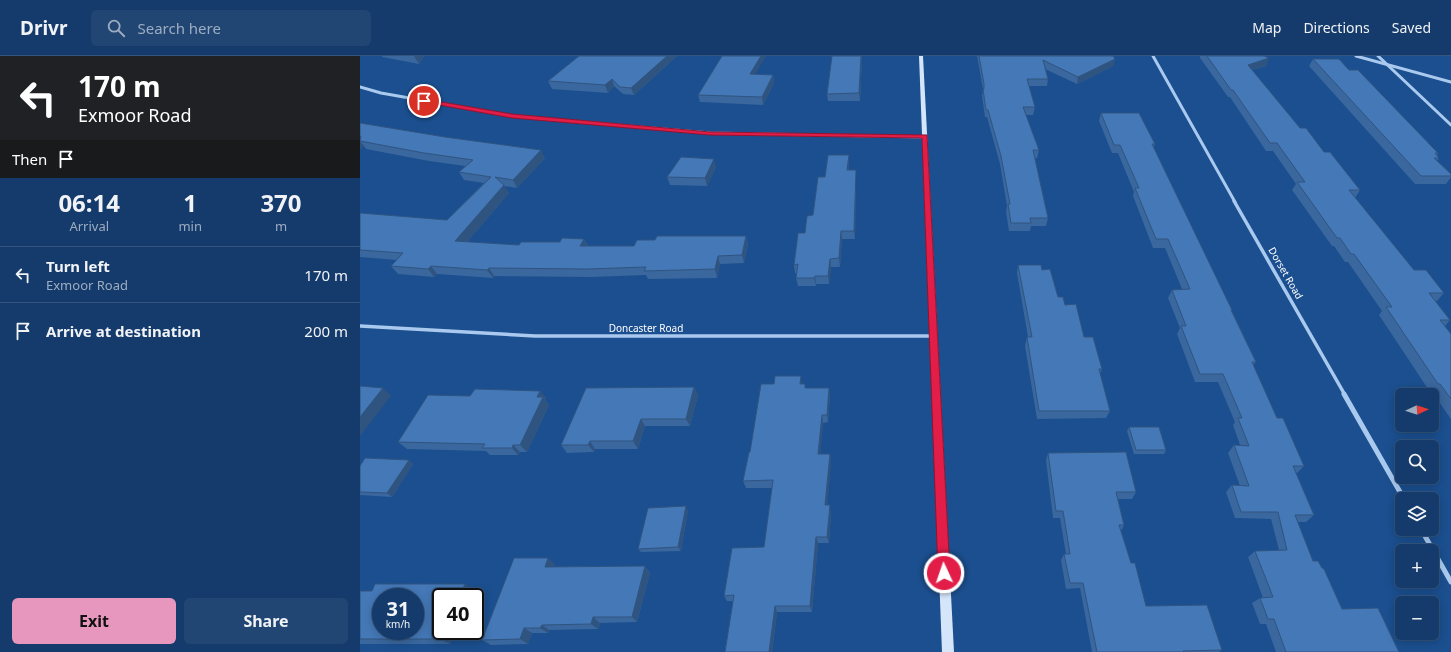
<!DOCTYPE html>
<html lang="en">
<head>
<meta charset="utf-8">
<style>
  :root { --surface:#143b6b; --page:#214673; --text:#f1f3f6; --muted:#9dadc1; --line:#33557e; --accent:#e797bd }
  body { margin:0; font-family:"Noto Sans",sans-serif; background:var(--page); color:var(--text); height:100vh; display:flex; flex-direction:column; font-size:15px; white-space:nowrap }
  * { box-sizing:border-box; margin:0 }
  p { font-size:13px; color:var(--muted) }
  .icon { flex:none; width:22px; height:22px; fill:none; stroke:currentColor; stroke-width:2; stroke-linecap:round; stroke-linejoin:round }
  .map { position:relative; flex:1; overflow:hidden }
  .panel { display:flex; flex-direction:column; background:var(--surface); width:360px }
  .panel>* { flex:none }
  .guide { background:#202124; color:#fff; overflow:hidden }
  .needle { width:26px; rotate:86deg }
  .tools { position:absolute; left:1035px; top:332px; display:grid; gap:8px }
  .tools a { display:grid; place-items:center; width:44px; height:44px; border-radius:6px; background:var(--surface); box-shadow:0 2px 10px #0003,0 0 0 1px var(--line); font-size:20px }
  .speed { position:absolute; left:12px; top:532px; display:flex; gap:8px; font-size:20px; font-weight:700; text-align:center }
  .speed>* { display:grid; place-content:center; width:52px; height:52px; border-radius:50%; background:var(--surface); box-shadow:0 2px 10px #0003,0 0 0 1px var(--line); line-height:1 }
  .speed small { font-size:10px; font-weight:400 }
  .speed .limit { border:2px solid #111; border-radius:6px; background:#fff; color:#111 }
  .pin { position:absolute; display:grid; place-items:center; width:34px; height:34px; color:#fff; margin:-17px; border:2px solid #fff; border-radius:50%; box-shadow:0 1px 4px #0007 }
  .me { position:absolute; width:44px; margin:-22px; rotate:357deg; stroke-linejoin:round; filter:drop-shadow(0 0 3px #0008) }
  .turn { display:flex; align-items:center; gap:14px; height:84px; padding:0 12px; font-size:18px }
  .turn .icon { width:52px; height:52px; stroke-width:2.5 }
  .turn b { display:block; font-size:28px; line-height:34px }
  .then { display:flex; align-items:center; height:38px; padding:0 12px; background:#0003; gap:8px; font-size:15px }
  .eta { display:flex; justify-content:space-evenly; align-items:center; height:68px; text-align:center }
  .eta b { font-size:24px; font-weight:700; line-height:28px }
  .button { display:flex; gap:8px; margin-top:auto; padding:8px 12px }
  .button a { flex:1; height:46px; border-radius:6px; background:var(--accent); color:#111; font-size:16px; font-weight:700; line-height:46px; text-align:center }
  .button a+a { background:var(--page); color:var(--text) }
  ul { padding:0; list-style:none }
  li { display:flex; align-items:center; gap:12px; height:56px; padding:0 12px; border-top:1px solid var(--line) }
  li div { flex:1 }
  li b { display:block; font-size:15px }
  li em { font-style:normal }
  header { display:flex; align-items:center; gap:24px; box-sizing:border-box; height:56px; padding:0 20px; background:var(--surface); border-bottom:1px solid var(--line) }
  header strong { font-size:19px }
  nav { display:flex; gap:22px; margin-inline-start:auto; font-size:14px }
  .search { width:280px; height:36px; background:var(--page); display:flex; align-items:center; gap:10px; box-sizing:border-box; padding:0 14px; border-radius:6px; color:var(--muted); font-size:15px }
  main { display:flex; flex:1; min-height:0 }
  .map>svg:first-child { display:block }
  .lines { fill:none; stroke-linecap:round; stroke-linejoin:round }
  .street-far2 { stroke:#a9c9ee; stroke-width:3 }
  .street-far1 { stroke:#a9c9ee; stroke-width:3.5 }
  .street { stroke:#a9c9ee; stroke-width:5 }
  .secondary { fill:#d6e6fa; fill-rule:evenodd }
  .wall { fill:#3a679d }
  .shaded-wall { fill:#305480 }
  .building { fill:#4478b7; stroke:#305480; fill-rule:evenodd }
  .route { fill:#e11d48; stroke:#92132f }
  .labels { text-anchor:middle; stroke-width:3.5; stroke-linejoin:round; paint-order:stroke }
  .street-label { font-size:10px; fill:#fff; stroke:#1b4f8f }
</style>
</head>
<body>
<header>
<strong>Drivr</strong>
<div class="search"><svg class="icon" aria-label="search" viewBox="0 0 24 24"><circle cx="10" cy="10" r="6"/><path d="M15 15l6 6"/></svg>Search here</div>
<nav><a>Map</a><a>Directions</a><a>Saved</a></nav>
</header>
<main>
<section class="panel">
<div class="guide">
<div class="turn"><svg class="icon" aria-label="left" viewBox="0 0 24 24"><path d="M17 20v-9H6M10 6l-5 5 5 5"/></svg><div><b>170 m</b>Exmoor Road</div></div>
<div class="then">Then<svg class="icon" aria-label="arrive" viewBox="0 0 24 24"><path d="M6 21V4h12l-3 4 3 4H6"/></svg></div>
</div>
<div class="eta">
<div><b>06:14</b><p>Arrival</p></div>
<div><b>1</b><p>min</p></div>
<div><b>370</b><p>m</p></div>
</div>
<ul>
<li><svg class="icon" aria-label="left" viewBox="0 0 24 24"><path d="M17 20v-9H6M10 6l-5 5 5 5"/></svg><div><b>Turn left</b><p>Exmoor Road</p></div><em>170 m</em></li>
<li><svg class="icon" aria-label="arrive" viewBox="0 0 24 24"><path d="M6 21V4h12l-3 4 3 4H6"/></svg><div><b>Arrive at destination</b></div><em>200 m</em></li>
</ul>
<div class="button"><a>Exit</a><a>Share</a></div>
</section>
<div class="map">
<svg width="1091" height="596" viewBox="0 0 1091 596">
  <rect width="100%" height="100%" fill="#1b4f8f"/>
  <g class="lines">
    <g class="street-far2">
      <polyline points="793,0 875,146"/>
      <polyline points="996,0 1091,26"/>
      <polyline points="1018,0 1091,69"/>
      <polyline points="0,31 21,37 152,60 350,77 565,81"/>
    </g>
    <g class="street-far1">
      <polyline points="874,145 985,339"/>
      <polyline points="0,270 175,280 573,280"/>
    </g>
    <g class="street">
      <polyline points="984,338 1044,443"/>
      <polyline points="1061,473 1091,526"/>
    </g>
    <polygon class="secondary" points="559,0 563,0 594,596 582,596"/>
  </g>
  <g class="wall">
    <polygon points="22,0 64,0 59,8 22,1"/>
    <polygon points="219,0 317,0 274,39 263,38 254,30 248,37 192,33 188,25"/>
    <polygon points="472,0 502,0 500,45 468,45 467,38"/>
    <polygon points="617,0 753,0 755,3 753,10 717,28 685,13 688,23 687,30 669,30 675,51 673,59 666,59 679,94 677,102 675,102 688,162 686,170 671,170 670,175 649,175 646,156 647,150 640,108 627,61 625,61 622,40 623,33"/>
    <polygon points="840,0 904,0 906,10 892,14 940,72 964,96 1000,134 995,142 1054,214 1084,237 1077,245 1075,245 1090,264 1085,270 1091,278 1091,363 1072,336 1070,336 1019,259 1022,255 988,206 985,206 974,190 972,190 932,134 936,128 913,95 906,95 870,41 868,41 840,2"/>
    <polygon points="953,3 989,14 1078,97 1077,99 1079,102 1077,105 1091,118 1091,121 1086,128 1055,128 949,10"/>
    <polygon points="396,19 413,19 414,27 403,49 340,46 338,39"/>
    <polygon points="741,57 795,88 793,92 872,254 872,255 896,306 893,309 917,362 944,410 937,417 936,417 954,459 946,466 937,466 953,505 962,512 982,553 1039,596 916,596 906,568 900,568 892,547 900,542 903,542 888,501 895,495 919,494 911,463 875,462 866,436 872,429 880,430 868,397 874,389 880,389 873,369 875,366 858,326 835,326 817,278 820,272 808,242 812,234 822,233 805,192 793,192 773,140 774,136 758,97 752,97 739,65"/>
    <polygon points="0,67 185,102 157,132 144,130 149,137 107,186 159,189 200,186 224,183 228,190 274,190 295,184 386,180 388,188 384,207 360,208 357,222 288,223 286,219 232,221 134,220 133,222 77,218 74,221 38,218 31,210 37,204 0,201 0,157 87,164 124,127 104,124 99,116 105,110 69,105 6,93 4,90 0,93"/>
    <polygon points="489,99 489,114 496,114 496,122 495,183 482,183 480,211 471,211 469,228 456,228 456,230 438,230 436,222 437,217 435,217 434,209 445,177 453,159 465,121"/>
    <polygon points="356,111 347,130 310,129 307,121"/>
    <polygon points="658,209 682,214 698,241 705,249 724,281 742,313 740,318 750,355 746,362 677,363 665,290 667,281 668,281 657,217"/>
    <polygon points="442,328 446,332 469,332 470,340 468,366 463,367 460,398 470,398 471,406 467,449 471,456 469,487 458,487 452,556 417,556 412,596 365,596 373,545 367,545 364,540 404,491 412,432 386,432 383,425 390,396"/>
    <polygon points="334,331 338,339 330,370 285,370 278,393 235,393 234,396 207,397 201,389"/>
    <polygon points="180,335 186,342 185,344 189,349 167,396 160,396 158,399 130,399 126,395 47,393 38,386 110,340"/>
    <polygon points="769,371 806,394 804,398 774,398 767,375"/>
    <polygon points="688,397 776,436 772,443 758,443 764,469 761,475 771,507 786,550 862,594 859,596 732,596 720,532 706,533 701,504 704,498 706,498 700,462 693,462 686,404"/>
    <polygon points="53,408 32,441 0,439 0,410"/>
    <polygon points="328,454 321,495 281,496 278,493"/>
    <polygon points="195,508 194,511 285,510 290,517 277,566 240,567 238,573 189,574 188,577 172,577 168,588 131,589 122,584"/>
    <polygon points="114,534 111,541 81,541 90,588 0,588 0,535"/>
  </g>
  <g class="shaded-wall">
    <polygon points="54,0 64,0 59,8"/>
    <polygon points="307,0 317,0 274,39 271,32"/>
    <polygon points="401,0 406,0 391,26 390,18"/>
    <polygon points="501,0 502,0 500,45 499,37"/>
    <polygon points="909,2 906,10 885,16 888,9"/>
    <polygon points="755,3 753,10 717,28 718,21"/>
    <polygon points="413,19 414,27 403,49 402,41"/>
    <polygon points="252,23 254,30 248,37 245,29"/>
    <polygon points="1,80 0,85 4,90 0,93 0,81"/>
    <polygon points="181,94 185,102 157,132 153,124"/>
    <polygon points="489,99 489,107 488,122 487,114"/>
    <polygon points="354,103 356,111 347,130 345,122"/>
    <polygon points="496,114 496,122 495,183 494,175"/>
    <polygon points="144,129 149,137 101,193 95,185"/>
    <polygon points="481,175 482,183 480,211 479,202"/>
    <polygon points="386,180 388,188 384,207 382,199"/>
    <polygon points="224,183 228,191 220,190"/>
    <polygon points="358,200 360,208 357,222 355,213"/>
    <polygon points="470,203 471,211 469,228 468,220"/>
    <polygon points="71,210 77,218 74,221 68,213"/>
    <polygon points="129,212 134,220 133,222 127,214"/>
    <polygon points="455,220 456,228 456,230 454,222"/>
    <polygon points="441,320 442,328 440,328"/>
    <polygon points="334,331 338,339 330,370 326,363"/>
    <polygon points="23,332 31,340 0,380 0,361"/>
    <polygon points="469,332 470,340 468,366 467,359"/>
    <polygon points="180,335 186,342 185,344 189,349 167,396 160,389 177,341"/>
    <polygon points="462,359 463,367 460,406 458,398"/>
    <polygon points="281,363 285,370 278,393 273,385"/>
    <polygon points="230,385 235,393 234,396 228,389"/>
    <polygon points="153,389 160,396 158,399 152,392"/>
    <polygon points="470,398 471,406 467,456 465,449"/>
    <polygon points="49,404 53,408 32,441 27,437"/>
    <polygon points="470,449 471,456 469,487 467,481"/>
    <polygon points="326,450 328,454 321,495 318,491"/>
    <polygon points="456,481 458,487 452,556 450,550"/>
    <polygon points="188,502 195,508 192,517 185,511"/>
    <polygon points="285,510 290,517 277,566 272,561"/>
    <polygon points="105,528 114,534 111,541 99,541"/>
    <polygon points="415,550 417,556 412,596 409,596"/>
    <polygon points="233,561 240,567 238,573 231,568"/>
    <polygon points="182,569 189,574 188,577 180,572"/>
    <polygon points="164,572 172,577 168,588 160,583"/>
    <polygon points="84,575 96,575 90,588 80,583"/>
  </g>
  <g class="building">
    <polygon points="219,0 307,0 271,32 260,31 252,23 245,29 188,25"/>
    <polygon points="362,0 401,0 390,18 413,19 402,41 338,39"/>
    <polygon points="472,0 501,0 499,37 467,38"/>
    <polygon points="619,0 753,0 755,3 718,21 683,4 688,23 667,23 675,51 663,51 679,94 673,94 688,162 670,162 671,167 651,167 648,148 650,148 641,100 628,54 626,54 623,33 624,33 624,28"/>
    <polygon points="847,0 904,0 909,2 888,9 940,72 946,72 964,96 970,96 1000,134 989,134 1054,214 1066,214 1084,237 1069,237 1090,264 1080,264 1091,278 1091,343 1080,328 1078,328 1026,251 1032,251 994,198 991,198 980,182 977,182 937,126 945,126 917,87 910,87 873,34 871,34"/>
    <polygon points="953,3 979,3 989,14 998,14 1078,97 1075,97 1079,102 1074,102 1091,118 1091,120 1061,120"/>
    <polygon points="741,57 779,57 795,88 792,88 872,254 871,254 896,306 892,306 917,362 923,362 944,410 933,410 954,459 935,459 953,505 958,505 962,512 964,513 982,553 1018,552 1039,596 926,596 914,563 908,563 900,542 913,541 895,495 927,494 918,456 881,456 872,429 889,430 874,389 889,390 878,362 882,362 863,318 840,318 821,270 826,270 812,234 830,233 808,183 796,183 775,132 779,132 760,89 754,89"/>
    <polygon points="0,67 85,81 181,94 153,124 135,121 144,129 95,185 159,189 161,186 200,186 202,182 224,183 220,190 274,190 277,184 295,184 297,180 386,180 382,199 358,200 355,213 284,215 286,211 227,213 129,212 127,214 71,210 68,213 31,210 43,197 0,194 0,157 87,164 131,121 99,116 113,104 64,97 0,85 1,80 0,81"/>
    <polygon points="468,99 489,99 487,114 496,114 494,175 481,175 479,202 470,203 468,220 455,220 454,222 436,222 438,208 434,209 438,177 445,177 447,160 453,159 458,121 465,121"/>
    <polygon points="321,101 354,103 345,122 307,121"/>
    <polygon points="658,209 681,209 682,214 690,213 698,241 703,241 705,249 716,248 724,281 733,281 742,313 739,313 750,355 679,355 667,281 672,281"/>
    <polygon points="415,320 441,320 440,328 445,328 445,332 469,332 467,359 462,359 458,398 470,398 465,449 470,449 467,481 456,481 450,550 415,550 409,596 365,596 374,539 364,540 372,492 404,491 413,424 383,425 389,396 390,396 401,328 414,328"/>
    <polygon points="0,330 23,332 0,361"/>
    <polygon points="334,331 326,363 281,363 273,385 230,385 228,389 201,389 226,332"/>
    <polygon points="115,333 180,335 177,341 183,341 160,389 153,389 152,392 122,392 125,388 38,386 68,339 110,340"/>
    <polygon points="769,371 799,371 806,394 776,394"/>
    <polygon points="766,396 776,436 756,436 764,469 759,469 771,507 775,507 786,550 847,549 862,594 823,595 824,596 737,596 723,527 710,527 704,498 710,498 703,455 696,455 688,397"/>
    <polygon points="5,402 49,404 27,437 0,436 0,410"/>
    <polygon points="326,450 318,491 278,493 288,452"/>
    <polygon points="154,502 188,502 185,511 285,510 272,561 233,561 231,568 182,569 180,572 164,572 160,583 122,584"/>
    <path d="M15 528H105L99 541H81V575H84L80 583H0V535H12ZM21 541H55V575H21Z"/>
  </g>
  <polygon class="route" points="64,43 152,58 350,76 567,79 590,517 588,521 584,523 580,521 578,517 562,82 350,79 152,62 62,46 62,45"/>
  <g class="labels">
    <g class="street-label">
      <text transform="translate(926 217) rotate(60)" y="4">Dorset Road</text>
      <text x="286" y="276">Doncaster Road</text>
    </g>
  </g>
</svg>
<div class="tools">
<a><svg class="needle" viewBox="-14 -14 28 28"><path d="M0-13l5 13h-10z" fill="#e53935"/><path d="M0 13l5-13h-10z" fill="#9dadc1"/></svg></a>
<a><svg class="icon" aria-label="search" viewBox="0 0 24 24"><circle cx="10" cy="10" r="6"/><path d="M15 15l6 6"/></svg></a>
<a><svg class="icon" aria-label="layers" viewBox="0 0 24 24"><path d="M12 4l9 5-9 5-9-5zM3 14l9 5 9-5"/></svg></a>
<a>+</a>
<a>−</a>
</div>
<div class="speed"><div>31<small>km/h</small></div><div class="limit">40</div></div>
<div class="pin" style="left:64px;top:45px;background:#d93025"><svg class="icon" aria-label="arrive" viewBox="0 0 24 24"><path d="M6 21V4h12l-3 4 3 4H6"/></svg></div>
<svg class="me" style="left:584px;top:517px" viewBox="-20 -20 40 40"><circle r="17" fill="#e11d48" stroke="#fff" stroke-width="3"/><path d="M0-11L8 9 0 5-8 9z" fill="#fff"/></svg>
</div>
</main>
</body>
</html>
